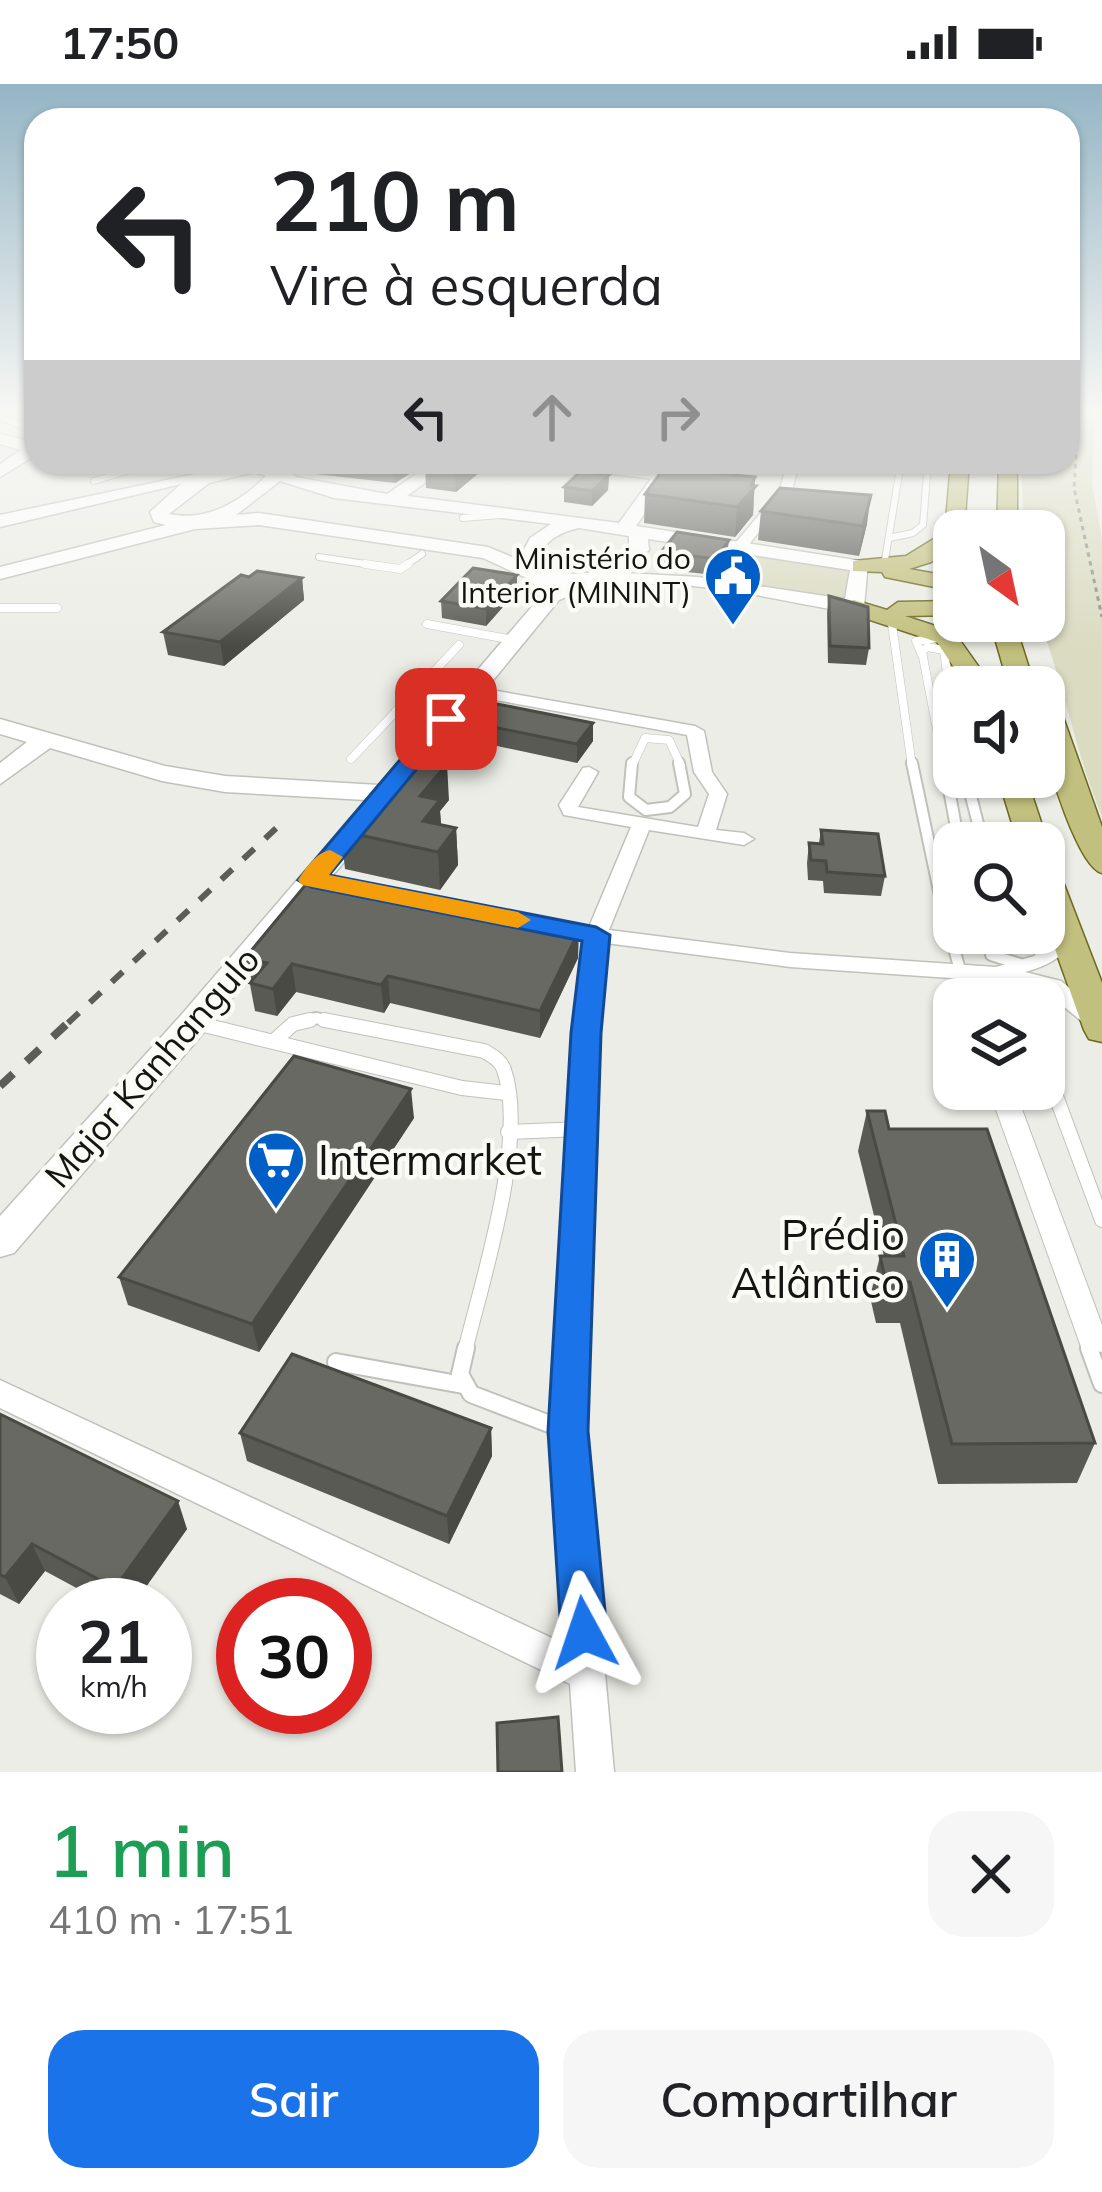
<!DOCTYPE html>
<html lang="pt">
<head>
<meta charset="utf-8">
<style>
  :root { --surface:#fff; --page:#f6f6f6; --text:#202124; --muted:#757577; --accent:#1a73e8 }
  body { margin:0; font-family:Mulish,sans-serif; background:var(--page); color:var(--text); height:100vh; display:flex; flex-direction:column; font-size:45px; white-space:nowrap }
  * { box-sizing:border-box; margin:0 }
  p { font-size:39px; color:var(--muted) }
  .icon { flex:none; width:66px; height:66px; fill:none; stroke:currentColor; stroke-width:2; stroke-linecap:round; stroke-linejoin:round }
  .map { position:relative; height:1688px; overflow:hidden }
  .panel { display:flex; flex-direction:column; background:var(--surface); flex:1 }
  .panel>* { flex:none }
  .hud { position:absolute; left:24px; top:24px; width:1056px; height:366px; border-radius:36px; box-shadow:0 3px 9px #0004; background:#fff; color:var(--text); overflow:hidden }
  .needle { width:78px; rotate:147deg }
  .buttons { position:absolute; left:933px; top:426px; display:grid; gap:24px }
  .buttons a { display:grid; place-items:center; width:132px; height:132px; border-radius:24px; background:var(--surface); box-shadow:0 3px 9px #0004; font-size:60px }
  .speed { position:absolute; left:36px; top:1494px; display:flex; gap:24px; font-size:60px; font-weight:700; text-align:center }
  .speed>* { display:grid; place-content:center; width:156px; height:156px; border-radius:50%; background:var(--surface); box-shadow:0 3px 9px #0004; line-height:1 }
  .speed small { font-size:30px; font-weight:400 }
  .speed .limit { border:18px solid #d22; background:#fff; color:#111 }
  .pin { position:absolute; display:grid; place-items:center; width:102px; height:102px; color:#fff; margin:-51px; border-radius:24px; box-shadow:0 6px 18px #0006 }
  .me { position:absolute; width:132px; margin:-66px; rotate:355deg; stroke-linejoin:round; filter:drop-shadow(0 0 9px #0008) }
  .turn { display:flex; align-items:center; gap:42px; height:252px; padding:0 48px; font-size:54px }
  .turn .icon { width:156px; height:156px; stroke-width:2.5 }
  .turn b { display:block; font-size:84px; line-height:102px }
  .lanes { display:flex; align-items:center; height:114px; padding:0 48px; background:#0003; justify-content:center; gap:60px; direction:ltr }
  .lanes .off { opacity:.35 }
  .round { display:grid; place-items:center; flex:none; width:126px; height:126px; border-radius:36px; background:var(--page) }
  .overview { display:flex; align-items:center; justify-content:space-between; height:204px; padding:0 48px }
  h1 { font-size:72px; font-weight:600; line-height:90px; color:#1e9e55 }
  .action { display:flex; gap:24px; margin-top:auto; padding:24px 48px }
  .action a { flex:1; height:138px; border-radius:36px; background:var(--accent); color:#fff; font-size:48px; font-weight:600; line-height:138px; text-align:center }
  .action a+a { background:var(--page); color:var(--text) }
  .status { display:flex; justify-content:space-between; align-items:center; height:84px; padding:0 60px; background:var(--surface); direction:ltr }
  .status svg { height:33px; fill:currentColor }
  .map>svg:first-child { display:block }
  .green { fill:#dadbc1 }
  .lines { fill:none; stroke-linecap:round; stroke-linejoin:round }
  .lane-far4-casing { stroke:#c1c1bb; stroke-width:8 }
  .lane-far3-casing { stroke:#c1c1bb; stroke-width:9 }
  .lane-far2-casing { stroke:#c1c1bb; stroke-width:14 }
  .lane-far1-casing { stroke:#c1c1bb; stroke-width:16 }
  .lane-casing { stroke:#c1c1bb; stroke-width:20 }
  .street-casing { stroke:#c1c1bb; stroke-width:3 }
  .secondary-casing { stroke:#c1c1bb; stroke-width:3 }
  .primary-casing { stroke:#6b6820; stroke-width:3 }
  .path { stroke:#8d8d89; stroke-width:3; stroke-dasharray:4.5 4.5; stroke-linecap:butt }
  .lane-far4 { stroke:#fff; stroke-width:6 }
  .lane-far3 { stroke:#fff; stroke-width:8 }
  .lane-far2 { stroke:#fff; stroke-width:10 }
  .lane-far1 { stroke:#fff; stroke-width:14 }
  .lane { stroke:#fff; stroke-width:16 }
  .street { fill:#fff; fill-rule:evenodd }
  .secondary { fill:#fff; fill-rule:evenodd }
  .primary { fill:#c2c07e; fill-rule:evenodd }
  .rail-far1 { stroke:#5c5c59; stroke-width:6; stroke-dasharray:15 15; stroke-linecap:butt }
  .rail { stroke:#5c5c59; stroke-width:8; stroke-dasharray:18 18; stroke-linecap:butt }
  .wall { fill:#5a5a55 }
  .shaded-wall { fill:#4a4a45 }
  .building { fill:#696963; stroke:#4a4a45; stroke-width:3 }
  .route { fill:#1a73e8; stroke:#114b97; stroke-width:3 }
  .slow { fill:#f59e0b }
  .labels { text-anchor:middle; stroke-width:9; stroke-linejoin:round; paint-order:stroke }
  .far-poi-label { font-size:30px; fill:#141412; stroke:#fafbf4; text-anchor:end }
  .street-label { font-size:36px; fill:#141412; stroke:#fafbf4 }
  .near-poi-label { font-size:42px; fill:#141412; stroke:#fafbf4; text-anchor:start }
</style>
</head>
<body>
<div class="status"><b>17:50</b><svg viewBox="0 0 49 12"><path d="M0 12V9h3v3zM5 12V6h3v6zM10 12V3h3v9zM15 12V0h3v12zM26 1h20v11H26zM47 4h2v5h-2z"/></svg></div>
<div class="map">
<svg width="1102" height="1688" viewBox="0 0 1102 1688">
  <rect width="100%" height="100%" fill="#edede7"/>
  <g class="green">
    <path d="M1068 326H1094L1092 400 1102 455V732C1075 669 1065 601 1039 537H1044V447H1024L1021 378H1068Z"/>
    <polygon points="737,466 861,482 854,523 707,502 726,473"/>
  </g>
  <g class="lines">
    <defs>
      <g id="lane-far4">
        <polyline points="0,333 36,347"/>
        <polyline points="94,397 156,378"/>
        <polyline points="463,434 500,431"/>
        <polyline points="889,454 913,449 923,441 928,378"/>
        <polyline points="319,473 385,483"/>
        <polyline points="884,482 901,378"/>
        <polyline points="403,483 422,470"/>
      </g>
      <g id="lane-far3">
        <polyline points="365,480 400,485 408,480"/>
        <polyline points="0,524 57,524"/>
        <polyline points="891,533 912,682"/>
        <polyline points="427,540 513,556"/>
        <polyline points="922,571 916,557 938,554"/>
        <polyline points="396,627 446,635"/>
        <polyline points="351,675 459,561"/>
        <polyline points="632,682 645,654 669,656 681,682"/>
        <polyline points="944,682 922,568 927,563 944,566 954,643"/>
      </g>
      <g id="lane-far2">
        <polyline points="632,679 629,713 646,726 670,723 685,710 679,679"/>
        <polyline points="912,679 942,821 968,915"/>
        <polyline points="944,679 959,759"/>
        <polyline points="966,693 983,759"/>
        <polyline points="986,849 991,871 1023,881"/>
        <polyline points="1002,915 1044,903"/>
        <polyline points="298,939 316,934 340,939"/>
      </g>
      <g id="lane-far1">
        <path d="M324 936 484 967C492 972 501 976 504 986 528 1055 482 1197 465 1267"/>
        <polyline points="200,940 462,1004 506,1009"/>
        <polyline points="274,957 293,940 310,936"/>
        <polyline points="1044,980 1102,1136"/>
        <polyline points="996,1005 1090,1267"/>
        <polyline points="1007,1005 1102,1261"/>
        <polyline points="508,1048 582,1045"/>
      </g>
      <g id="lane">
        <polyline points="466,1264 460,1290 471,1310 565,1346"/>
        <polyline points="1089,1264 1102,1300"/>
        <polyline points="336,1278 463,1301"/>
      </g>
      <g id="street">
        <polygon points="535,378 572,378 663,388 669,392 663,396 541,382"/>
        <polygon points="787,378 799,378 792,407 742,469 732,469 732,463 780,406"/>
        <path d="M469 602 695 642 704 647 712 688 727 710 716 746 744 749 754 755 744 761 649 746 609 846 790 869 996 883 1034 872 1058 850H1074L1077 855C1062 873 1048 882 1025 888L1061 897 1102 931 1101 940H1085L1045 907 1009 898 790 883 606 859 598 949 583 1347 614 1688H576L570 1600 0 1324V1296L567 1561 553 1347 574 949 585 856 572 849 576 844 589 843 631 743 564 731 559 721 583 684 589 683 598 688 578 723 698 743 709 710 694 688 687 651 463 610V604Z"/>
      </g>
      <g id="secondary">
        <polygon points="0,350 30,357 36,363 36,371 0,393 0,380 21,366 0,360"/>
        <path d="M252 378H279L296 393 387 410 434 378H453L407 412 619 439 663 378H680L636 442 868 478 864 523 854 529C762 515 649 479 559 516L206 946 14 1169 0 1173V1132L182 930 366 716 225 708 162 697 50 664 0 700V679L27 658 0 650V635L165 682 225 692 379 701 541 512 531 496 483 474 259 441 195 445 0 495V483L166 441 154 438 150 428 181 400 0 443V431ZM254 388 266 392C241 418 206 438 169 430L209 399ZM280 397 334 414 551 440 530 454 519 476 488 463 259 429 236 431ZM579 444 629 452V465C604 493 572 495 538 482 541 458 557 449 579 444ZM648 455 850 486 845 515 698 493 625 489 649 466Z"/>
      </g>
      <g id="primary">
        <polygon points="951,378 969,378 964,447 954,447 954,463 931,478 909,485 954,493 954,507 885,493 882,488 853,487 853,477 906,472 945,448"/>
        <polygon points="999,378 1017,378 1017,447 997,447"/>
        <polygon points="854,516 887,526 898,518 954,517 954,531 905,532 954,548 993,603 967,603 937,558 846,528 846,518"/>
        <polygon points="990,537 1014,537 1035,603 1009,603"/>
        <path d="M1044 608 1057 616 1102 743V789C1079 784 1046 681 1044 655 1043 640 1044 624 1044 608Z"/>
        <polygon points="998,693 1026,693 1048,759 1044,765 1044,759 1018,759"/>
        <polygon points="1044,781 1060,790 1102,899 1102,958 1089,955 1084,946 1044,834"/>
      </g>
    </defs>
    <use href="#lane-far4" class="lane-far4-casing"/>
    <use href="#lane-far3" class="lane-far3-casing"/>
    <use href="#lane-far2" class="lane-far2-casing"/>
    <use href="#lane-far1" class="lane-far1-casing"/>
    <use href="#lane" class="lane-casing"/>
    <use href="#street" class="street-casing"/>
    <use href="#secondary" class="secondary-casing"/>
    <use href="#primary" class="primary-casing"/>
    <g class="path">
      <polyline points="1079,326 1074,404 1102,533"/>
      <polyline points="1023,542 1048,543"/>
    </g>
    <use href="#lane-far4" class="lane-far4"/>
    <use href="#lane-far3" class="lane-far3"/>
    <use href="#lane-far2" class="lane-far2"/>
    <use href="#lane-far1" class="lane-far1"/>
    <use href="#lane" class="lane"/>
    <use href="#street" class="street"/>
    <use href="#secondary" class="secondary"/>
    <use href="#primary" class="primary"/>
    <polyline class="rail-far1" points="68,939 285,736"/>
    <polyline class="rail" points="0,1002 71,936"/>
  </g>
  <g class="wall">
    <polygon points="288,378 492,378 456,408 426,404 425,380 395,399 298,388"/>
    <polygon points="681,378 707,378 704,383 683,382"/>
    <polygon points="609,391 608,406 592,422 564,418 564,403"/>
    <polygon points="755,393 753,431 735,453 644,439 645,410"/>
    <polygon points="761,427 867,440 859,472 758,456"/>
    <polygon points="661,468 727,472 714,491 660,485"/>
    <polygon points="517,491 517,507 486,542 442,534 441,517"/>
    <polygon points="249,493 302,494 304,516 224,582 168,571 163,548"/>
    <polygon points="829,512 869,564 866,581 828,579 827,529"/>
    <polygon points="463,637 593,657 577,679 464,655"/>
    <polygon points="449,716 440,727 441,741 456,744 458,781 440,806 345,785 341,747"/>
    <polygon points="821,746 885,792 881,812 824,809 823,797 808,796 807,779 809,759 819,759"/>
    <polygon points="245,874 578,874 540,954 390,919 384,929 296,908 277,932 255,927"/>
    <polygon points="867,1027 889,1045 1095,1359 1077,1399 938,1400 900,1239 876,1239 870,1213 880,1172 884,1172 858,1067"/>
    <polygon points="414,1034 259,1268 128,1221 119,1193"/>
    <polygon points="0,1330 187,1445 133,1521 108,1521 45,1487 19,1520 0,1510"/>
    <polygon points="491,1344 492,1372 449,1460 247,1377 240,1349"/>
  </g>
  <g class="shaded-wall">
    <polygon points="393,378 424,378 425,380 395,399"/>
    <polygon points="455,378 492,378 456,408"/>
    <polygon points="609,391 608,406 592,422 592,407"/>
    <polygon points="755,393 753,431 735,453 737,423"/>
    <polygon points="871,411 867,440 859,472 863,442"/>
    <polygon points="729,456 727,472 714,491 716,475"/>
    <polygon points="517,491 517,507 486,542 486,525"/>
    <polygon points="302,494 304,516 224,582 220,558"/>
    <polygon points="593,639 593,657 577,679 577,660"/>
    <polygon points="447,680 449,716 440,727 442,753 425,765 420,712"/>
    <polygon points="456,744 458,781 440,806 438,768"/>
    <polygon points="579,847 578,874 540,954 540,927"/>
    <polygon points="292,880 296,908 277,932 273,905"/>
    <polygon points="388,892 390,919 384,929 381,901"/>
    <polygon points="411,1005 414,1034 259,1268 252,1240"/>
    <polygon points="491,1344 492,1372 449,1460 447,1432"/>
    <polygon points="178,1417 187,1445 133,1521 122,1521 115,1504"/>
    <polygon points="32,1460 45,1487 19,1520 5,1493"/>
  </g>
  <g class="building">
    <polygon points="664,384 755,393 751,402 756,402 737,423 645,410"/>
    <polygon points="580,388 609,391 592,407 564,403"/>
    <polygon points="780,404 871,411 863,442 761,427"/>
    <polygon points="677,448 729,456 716,475 661,468"/>
    <polygon points="473,484 517,491 486,525 441,517"/>
    <polygon points="257,487 302,494 220,558 163,548 241,491 249,493"/>
    <polygon points="829,512 868,523 869,564 830,562"/>
    <polygon points="482,617 593,639 577,660 463,637"/>
    <polygon points="407,672 447,680 420,712 440,716 423,737 456,744 438,768 341,747"/>
    <polygon points="821,746 878,750 885,792 827,788 826,777 811,776 809,759 823,760"/>
    <polygon points="334,795 579,847 540,927 388,892 381,901 292,880 273,905 250,899 267,879 245,874 308,798 328,803"/>
    <polygon points="294,972 411,1005 252,1240 119,1193"/>
    <polygon points="867,1027 885,1027 889,1045 987,1045 1095,1359 952,1360 910,1198 886,1198 880,1172 904,1172"/>
    <polygon points="292,1270 491,1344 447,1432 240,1349"/>
    <polygon points="0,1330 178,1417 115,1504 32,1460 5,1493 0,1491"/>
    <polygon points="558,1633 562,1688 498,1688 497,1639"/>
  </g>
  <linearGradient id="sky" x2="0" y2="1"><stop stop-color="#94b5c5"/><stop offset="0.58" stop-color="#f7f7f4"/><stop offset="1" stop-color="#f7f7f4" stop-opacity="0"/></linearGradient>
  <rect width="1102" height="562" fill="url(#sky)"/>
  <polygon class="route" points="446,629 454,631 454,640 329,791 596,843 610,851 601,949 588,1347 607,1549 600,1565 584,1571 568,1565 561,1549 548,1347 571,949 582,857 311,803 298,796 438,631"/>
  <path class="slow" d="M330 766 343 773 329 791 518 828 531 836 518 844 302 801 298 796C306 784 316 769 330 766Z"/>
  <defs>
    <symbol id="civic-pin" viewBox="-11 -11 22 30"><path d="M0 17L-7.5 6A9.5 9.5 0 1 1 7.5 6Z" fill="#025ec7" stroke="#fafbf4"/><path d="M-.6-6.5H3V-4.5H.6V-3L4-1V1h2V6H-6V1h2V-1L-.6-3ZM-1.2 2.5V6h2.4V2.5Z" fill="#fff"/></symbol>
    <symbol id="supermarket-pin" viewBox="-11 -11 22 30"><path d="M0 17L-7.5 6A9.5 9.5 0 1 1 7.5 6Z" fill="#025ec7" stroke="#fafbf4"/><path d="M-6-5.5h2.5l.6 2H6L4.5 2H-2.5L-4.4-4H-6ZM-1.5 3.2a1.3 1.3 0 1 0 .1 0ZM3 3.2a1.3 1.3 0 1 0 .1 0Z" fill="#fff"/></symbol>
    <symbol id="building-pin" viewBox="-11 -11 22 30"><path d="M0 17L-7.5 6A9.5 9.5 0 1 1 7.5 6Z" fill="#025ec7" stroke="#fafbf4"/><path d="M-4-6H4V6H1V3H-1V6H-4ZM-2.5-4.3h1.7v1.8h-1.7ZM.8-4.3h1.7v1.8H.8ZM-2.5-1h1.7V.8h-1.7ZM.8-1h1.7V.8H.8Z" fill="#fff"/></symbol>
  </defs>
  <g fill-rule="evenodd">
    <use href="#civic-pin" x="700" y="459" width="66" height="90"/>
    <use href="#supermarket-pin" x="243" y="1043" width="66" height="90"/>
    <use href="#building-pin" x="914" y="1142" width="66" height="90"/>
  </g>
  <g class="labels">
    <g class="far-poi-label">
      <text x="691" y="485">Ministério do<tspan x="691" dy="34">Interior (MININT)</tspan></text>
    </g>
    <g class="street-label">
      <text transform="translate(152 983) rotate(-49)" y="13">Major Kanhangulo</text>
    </g>
    <g class="near-poi-label">
      <text x="318" y="1091">Intermarket</text>
      <text x="905" y="1166" text-anchor="end">Prédio<tspan x="905" dy="48">Atlântico</tspan></text>
    </g>
  </g>
</svg>
<div class="buttons">
<a><svg class="needle" viewBox="-14 -14 28 28"><path d="M0-13l5 13h-10z" fill="#e53935"/><path d="M0 13l5-13h-10z" fill="#757577"/></svg></a>
<a><svg class="icon" aria-label="sound" viewBox="0 0 24 24"><path d="M4 9h4l5-4v14l-5-4H4zM17 9q2 3 0 6"/></svg></a>
<a><svg class="icon" aria-label="search" viewBox="0 0 24 24"><circle cx="10" cy="10" r="6"/><path d="M15 15l6 6"/></svg></a>
<a><svg class="icon" aria-label="layers" viewBox="0 0 24 24"><path d="M12 4l9 5-9 5-9-5zM3 14l9 5 9-5"/></svg></a>
</div>
<div class="speed"><div>21<small>km/h</small></div><div class="limit">30</div></div>
<div class="pin" style="left:446px;top:635px;background:#d93025"><svg class="icon" aria-label="arrive" viewBox="0 0 24 24"><path d="M6 21V4h12l-3 4 3 4H6"/></svg></div>
<svg class="me" style="left:584px;top:1549px" viewBox="-20 -20 40 40"><path d="M0-17L14 15 0 8-14 15z" fill="#1a73e8" stroke="#fff" stroke-width="4"/></svg>
<div class="hud">
<div class="turn"><svg class="icon" aria-label="left" viewBox="0 0 24 24"><path d="M17 20v-9H6M10 6l-5 5 5 5"/></svg><div><b>210 m</b>Vire à esquerda</div></div>
<div class="lanes"><svg class="icon" aria-label="left" viewBox="0 0 24 24"><path d="M17 20v-9H6M10 6l-5 5 5 5"/></svg><svg class="icon off" aria-label="ahead" viewBox="0 0 24 24"><path d="M12 20V5M6 11l6-6 6 6"/></svg><svg class="icon off" aria-label="right" viewBox="0 0 24 24"><path d="M7 20v-9h11M14 6l5 5-5 5"/></svg></div>
</div>
</div>
<section class="panel">
<div class="overview"><div><h1>1 min</h1><p>410 m · 17:51</p></div><a class="round"><svg class="icon" aria-label="close" viewBox="0 0 24 24"><path d="M6 6l12 12M18 6L6 18"/></svg></a></div>
<div class="action"><a>Sair</a><a>Compartilhar</a></div>
</section>
</body>
</html>
